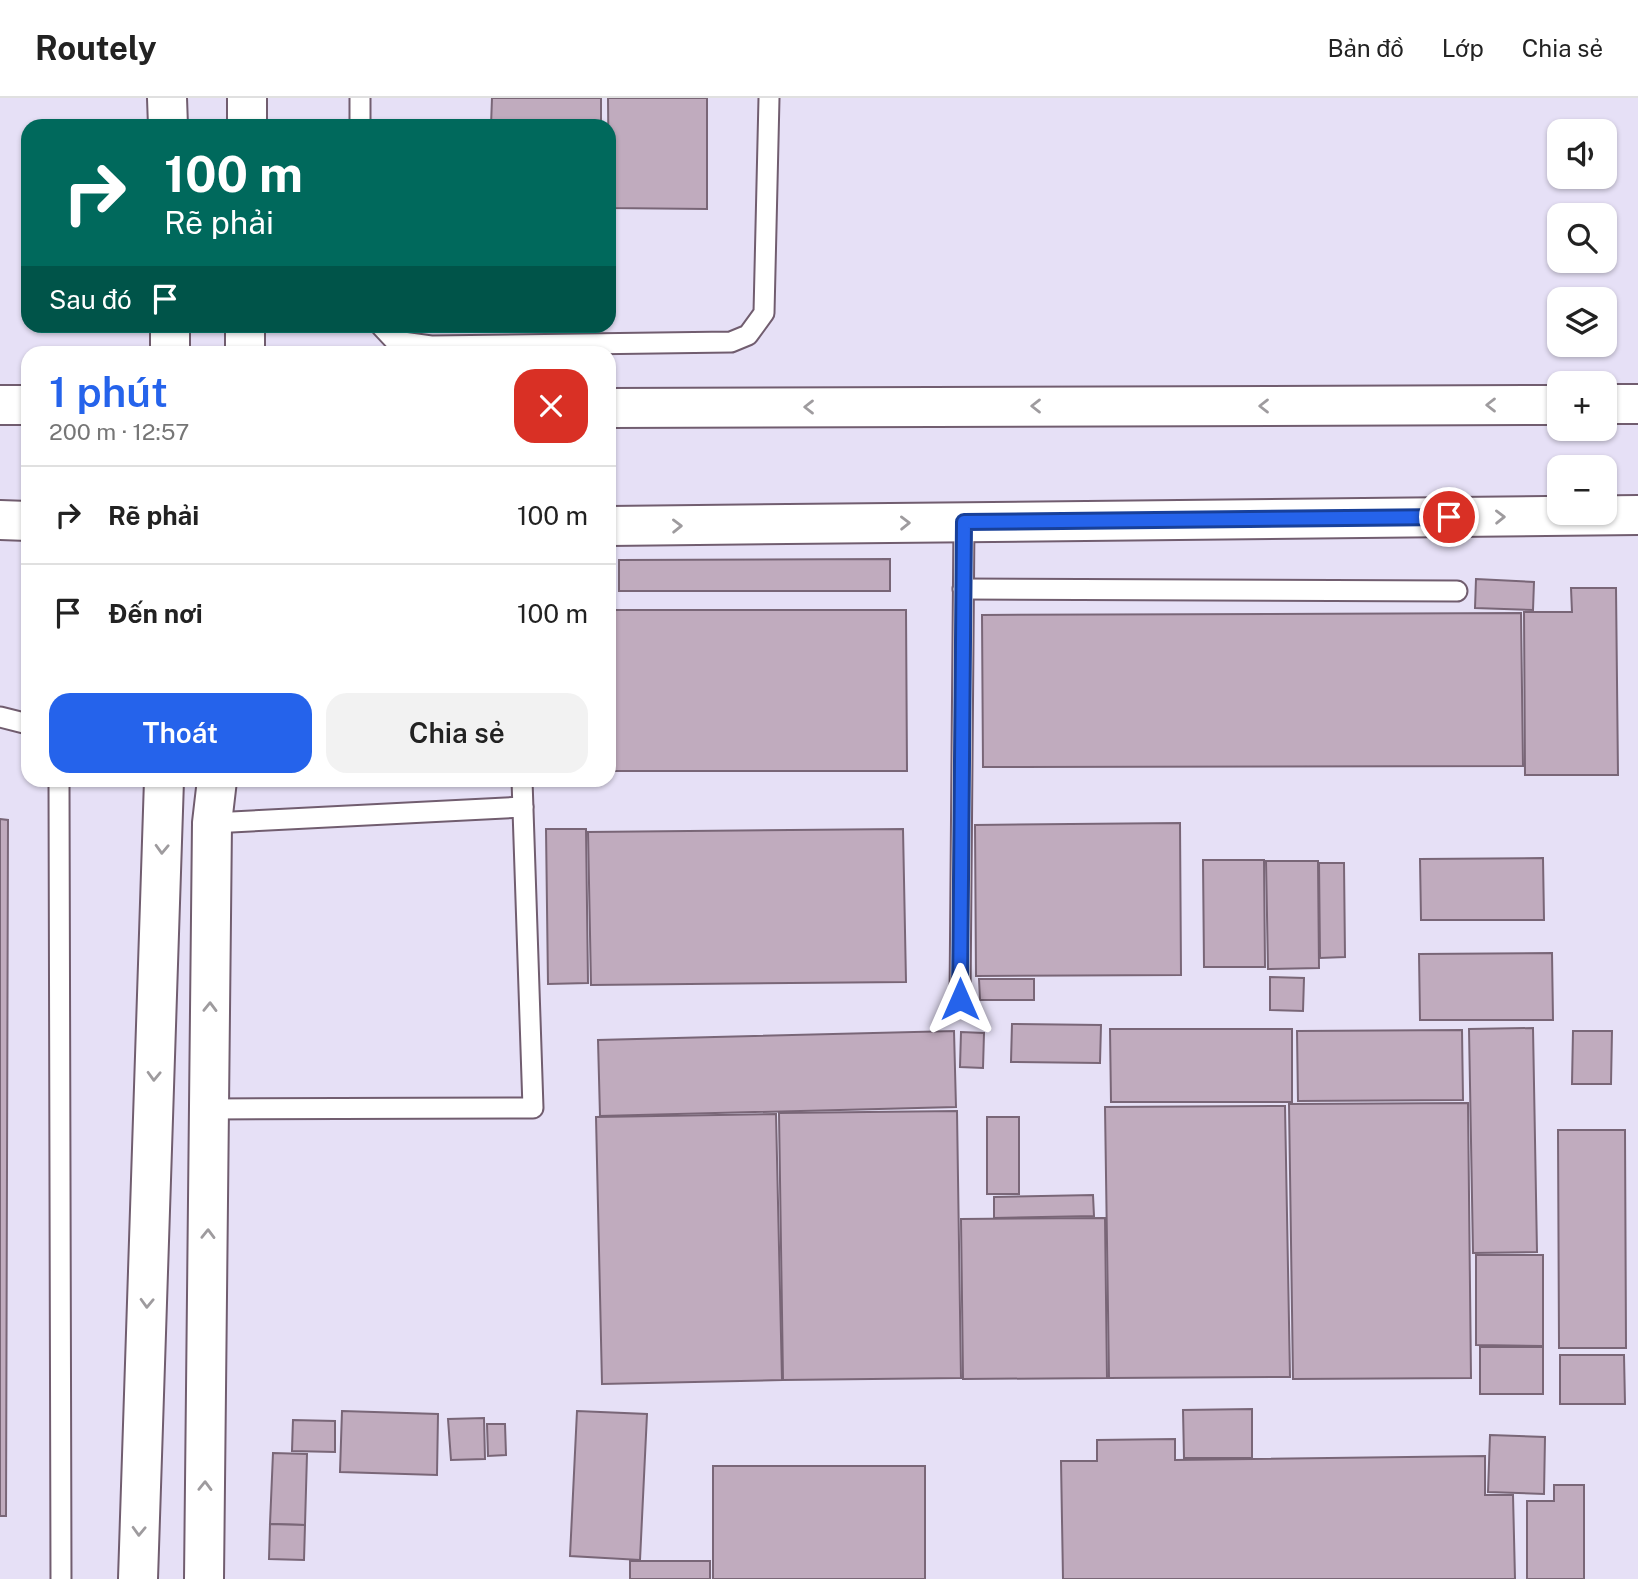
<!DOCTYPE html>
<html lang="vi">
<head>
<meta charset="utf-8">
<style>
  :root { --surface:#fff; --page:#f2f2f2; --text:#222; --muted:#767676; --line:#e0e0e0; --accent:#2563eb }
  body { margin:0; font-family:"Public Sans",sans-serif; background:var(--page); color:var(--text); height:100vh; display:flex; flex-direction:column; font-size:26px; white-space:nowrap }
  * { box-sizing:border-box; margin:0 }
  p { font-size:23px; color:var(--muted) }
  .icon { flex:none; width:38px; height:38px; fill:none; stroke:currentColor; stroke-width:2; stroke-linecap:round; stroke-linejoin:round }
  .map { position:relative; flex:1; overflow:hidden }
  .side { position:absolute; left:21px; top:248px; width:595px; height:441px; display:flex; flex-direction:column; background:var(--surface); border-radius:21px; box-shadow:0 2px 5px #0004 }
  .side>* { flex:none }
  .guide { position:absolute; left:21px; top:21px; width:595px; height:214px; border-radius:21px; box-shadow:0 2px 5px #0004; background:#00695c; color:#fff; overflow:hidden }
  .fabs { position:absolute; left:1547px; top:21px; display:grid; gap:14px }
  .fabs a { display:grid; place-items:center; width:70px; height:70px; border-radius:14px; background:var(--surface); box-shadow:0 2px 5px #0004; font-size:35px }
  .pin { position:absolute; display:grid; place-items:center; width:60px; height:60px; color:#fff; margin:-30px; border:4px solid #fff; border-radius:50%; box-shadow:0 2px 7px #0007 }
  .me { position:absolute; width:77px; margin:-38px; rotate:0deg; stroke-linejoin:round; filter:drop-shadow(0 0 5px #0008) }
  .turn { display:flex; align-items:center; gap:24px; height:147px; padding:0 28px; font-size:32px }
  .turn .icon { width:91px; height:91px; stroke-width:2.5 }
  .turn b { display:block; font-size:49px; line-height:60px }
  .then { display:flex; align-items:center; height:66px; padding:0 28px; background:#0003; gap:14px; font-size:26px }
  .round { display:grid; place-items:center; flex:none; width:74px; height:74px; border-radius:21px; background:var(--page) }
  .summary { display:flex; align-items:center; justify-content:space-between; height:119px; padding:0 28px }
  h1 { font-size:42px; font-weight:600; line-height:52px; color:var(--accent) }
  .cta { display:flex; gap:14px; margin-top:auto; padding:14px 28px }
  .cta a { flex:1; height:80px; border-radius:21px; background:var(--accent); color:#fff; font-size:28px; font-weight:600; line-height:80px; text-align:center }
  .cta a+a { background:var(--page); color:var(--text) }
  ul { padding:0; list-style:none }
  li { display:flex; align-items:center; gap:21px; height:98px; padding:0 28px; border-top:2px solid var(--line) }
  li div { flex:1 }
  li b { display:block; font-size:26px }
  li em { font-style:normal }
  header { display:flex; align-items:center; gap:42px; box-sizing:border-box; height:98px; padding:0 35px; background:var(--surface); border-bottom:2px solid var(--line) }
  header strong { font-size:33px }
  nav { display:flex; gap:38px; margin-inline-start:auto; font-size:24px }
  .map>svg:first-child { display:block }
  .industrial { fill:#e6e0f6; fill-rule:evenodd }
  .building { fill:#c0abbe; stroke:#796677; stroke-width:2 }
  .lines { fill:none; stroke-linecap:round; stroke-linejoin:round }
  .service-casing { stroke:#715d6f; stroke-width:23 }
  .minor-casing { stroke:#715d6f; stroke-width:42 }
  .tertiary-casing { stroke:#715d6f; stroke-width:42 }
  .service { stroke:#fff; stroke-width:19 }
  .minor { stroke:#fff; stroke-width:38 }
  .tertiary { stroke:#fff; stroke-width:38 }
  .oneway { stroke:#9e9b9e }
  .route-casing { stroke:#184099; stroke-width:18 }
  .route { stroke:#2563eb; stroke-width:12 }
</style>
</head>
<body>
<header>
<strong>Routely</strong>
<nav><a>Bản đồ</a><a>Lớp</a><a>Chia sẻ</a></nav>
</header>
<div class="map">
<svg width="1638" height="1481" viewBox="0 0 1638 1481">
  <rect width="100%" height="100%" fill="#fde6fa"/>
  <path class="industrial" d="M0 0H1638V1481H0ZM28 28H609V228H28ZM1559 33H1605V79H1559ZM1559 117H1605V163H1559ZM1559 201H1605V247H1559ZM28 256H609V682H28ZM1559 285H1605V331H1559ZM1559 369H1605V415H1559Z"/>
  <g class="building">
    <polygon points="492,0 601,0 601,28 491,28"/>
    <polygon points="608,0 707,0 707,111 609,110"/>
    <polygon points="890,461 890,493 619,493 619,462"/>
    <polygon points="1476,481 1534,484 1533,512 1475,510"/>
    <polygon points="1571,490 1616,490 1618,677 1525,677 1524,514 1572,514"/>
    <polygon points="609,512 906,512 907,673 609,673"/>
    <polygon points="1521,515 1523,668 983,669 982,517"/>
    <polygon points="0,721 8,722 6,1418 0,1418"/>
    <polygon points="1180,725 1181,877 976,878 975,727"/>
    <polygon points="546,731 586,731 588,885 548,886"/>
    <polygon points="903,731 906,884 591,887 588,734"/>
    <polygon points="1543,760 1544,822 1421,822 1420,761"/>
    <polygon points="1203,762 1264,762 1265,869 1204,869"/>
    <polygon points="1266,763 1318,763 1319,870 1268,871"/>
    <polygon points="1319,765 1344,765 1345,859 1320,860"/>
    <polygon points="1552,855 1553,922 1420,922 1419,856"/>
    <polygon points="1270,879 1304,880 1303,913 1270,912"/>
    <polygon points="979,881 1034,881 1034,902 980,902"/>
    <polygon points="1012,926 1101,927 1100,965 1011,964"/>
    <polygon points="1533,930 1537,1154 1473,1155 1469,931"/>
    <polygon points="1110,931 1292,931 1292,1004 1111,1004"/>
    <polygon points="1462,932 1463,1002 1298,1003 1297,933"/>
    <polygon points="954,933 956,1009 600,1018 598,942"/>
    <polygon points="1573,933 1612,933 1611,986 1572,986"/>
    <polygon points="961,934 984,935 983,970 960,969"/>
    <polygon points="1468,1005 1471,1280 1293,1281 1289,1006"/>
    <polygon points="1285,1008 1290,1279 1109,1280 1105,1009"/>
    <polygon points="957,1013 961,1280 783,1282 779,1015"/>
    <polygon points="776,1016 782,1282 602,1286 596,1019"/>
    <rect x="987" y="1019" width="32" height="77"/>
    <polygon points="1558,1032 1625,1032 1626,1250 1559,1250"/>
    <polygon points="1093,1097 1094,1118 994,1120 994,1099"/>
    <polygon points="1105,1120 1107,1280 963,1281 961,1121"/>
    <polygon points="1476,1157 1543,1157 1543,1248 1476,1247"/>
    <rect x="1480" y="1249" width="63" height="47"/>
    <polygon points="1560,1257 1624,1257 1625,1306 1560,1306"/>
    <polygon points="1252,1311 1252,1360 1184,1360 1183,1312"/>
    <polygon points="342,1313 438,1316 437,1377 340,1374"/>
    <polygon points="577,1313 647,1316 640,1462 570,1458"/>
    <polygon points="484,1320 485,1361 451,1362 448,1321"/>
    <polygon points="293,1322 335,1323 335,1354 292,1353"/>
    <polygon points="487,1326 505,1326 506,1357 488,1358"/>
    <polygon points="1490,1337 1545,1339 1544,1396 1488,1394"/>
    <polygon points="1175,1341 1175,1362 1485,1358 1485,1397 1513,1397 1515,1481 1063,1481 1061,1363 1097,1363 1097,1342"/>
    <polygon points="273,1355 307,1356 305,1427 270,1426"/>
    <rect x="713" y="1368" width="212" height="113"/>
    <polygon points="1554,1387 1584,1387 1584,1481 1527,1481 1527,1403 1554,1403"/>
    <polygon points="270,1426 305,1427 304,1462 269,1461"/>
    <rect x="630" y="1463" width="80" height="18"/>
  </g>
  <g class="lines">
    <defs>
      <g id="service">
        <polyline points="360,28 360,0"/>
        <polyline points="381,228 395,243 431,248 731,244 748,237 764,215 769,0"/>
        <polyline points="963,491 1457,493"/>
        <polyline points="0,619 28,626"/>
        <polyline points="59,682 61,1481"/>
        <polyline points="212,725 523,709"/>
        <polyline points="960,901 964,424"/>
        <polyline points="209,1011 533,1010 522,682"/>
      </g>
      <g id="minor">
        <polyline points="1605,306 1638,306"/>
        <polyline points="0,307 28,307"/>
        <polyline points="609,310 1559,307"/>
        <polyline points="0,422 28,423"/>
        <polyline points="609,428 1638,417"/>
      </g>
      <g id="tertiary">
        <polyline points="167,0 168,28"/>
        <polyline points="247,28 247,0"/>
        <polyline points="170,228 170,256"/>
        <polyline points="245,256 245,228"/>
        <polyline points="138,1481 164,682"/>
        <polyline points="204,1481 212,725 217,682"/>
      </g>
    </defs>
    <use href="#service" class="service-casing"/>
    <use href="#minor" class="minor-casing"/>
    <use href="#tertiary" class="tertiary-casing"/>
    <use href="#service" class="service"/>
    <use href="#minor" class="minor"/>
    <use href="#tertiary" class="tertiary"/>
  </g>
  <defs><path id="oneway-chevron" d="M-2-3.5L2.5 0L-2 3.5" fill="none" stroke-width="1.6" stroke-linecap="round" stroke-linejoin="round" transform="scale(1.75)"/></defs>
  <g class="oneway">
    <use href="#oneway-chevron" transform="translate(1491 307) rotate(180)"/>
    <use href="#oneway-chevron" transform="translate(1036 308) rotate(180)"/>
    <use href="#oneway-chevron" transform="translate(1264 308) rotate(180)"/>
    <use href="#oneway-chevron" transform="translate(809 309) rotate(180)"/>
    <use href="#oneway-chevron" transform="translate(1500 419) rotate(-1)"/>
    <use href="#oneway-chevron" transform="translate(905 425) rotate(-1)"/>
    <use href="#oneway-chevron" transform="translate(677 428) rotate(-1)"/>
    <use href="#oneway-chevron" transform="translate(162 751) rotate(92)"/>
    <use href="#oneway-chevron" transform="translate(210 909) rotate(-89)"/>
    <use href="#oneway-chevron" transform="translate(154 978) rotate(92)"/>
    <use href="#oneway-chevron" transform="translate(208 1136) rotate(-89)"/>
    <use href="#oneway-chevron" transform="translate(147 1205) rotate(92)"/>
    <use href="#oneway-chevron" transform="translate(205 1388) rotate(-89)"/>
    <use href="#oneway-chevron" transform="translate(139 1433) rotate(92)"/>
  </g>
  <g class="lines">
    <defs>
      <polyline id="route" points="960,901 964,424 1449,419"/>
    </defs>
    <use href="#route" class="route-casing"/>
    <use href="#route" class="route"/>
  </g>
</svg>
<div class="fabs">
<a><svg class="icon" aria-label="sound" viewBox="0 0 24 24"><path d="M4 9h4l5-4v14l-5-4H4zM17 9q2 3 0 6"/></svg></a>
<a><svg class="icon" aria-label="search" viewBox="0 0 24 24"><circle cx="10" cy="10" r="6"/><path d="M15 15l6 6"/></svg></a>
<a><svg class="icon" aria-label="layers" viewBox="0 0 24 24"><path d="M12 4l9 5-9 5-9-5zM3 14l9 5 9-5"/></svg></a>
<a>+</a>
<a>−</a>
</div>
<div class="pin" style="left:1449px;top:419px;background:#d93025"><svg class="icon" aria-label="arrive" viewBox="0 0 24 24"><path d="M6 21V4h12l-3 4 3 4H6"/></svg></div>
<svg class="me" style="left:960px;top:901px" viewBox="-20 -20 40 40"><path d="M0-17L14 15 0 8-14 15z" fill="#2563eb" stroke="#fff" stroke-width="4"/></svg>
<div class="guide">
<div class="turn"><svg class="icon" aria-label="right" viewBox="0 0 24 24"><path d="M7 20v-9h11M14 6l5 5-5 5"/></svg><div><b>100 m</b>Rẽ phải</div></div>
<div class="then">Sau đó<svg class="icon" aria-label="arrive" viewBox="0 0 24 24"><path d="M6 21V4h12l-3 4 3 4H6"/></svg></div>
</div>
<section class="side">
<div class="summary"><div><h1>1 phút</h1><p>200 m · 12:57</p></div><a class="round" style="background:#d93025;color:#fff"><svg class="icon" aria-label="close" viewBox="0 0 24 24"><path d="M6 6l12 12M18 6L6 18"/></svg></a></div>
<ul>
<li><svg class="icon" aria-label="right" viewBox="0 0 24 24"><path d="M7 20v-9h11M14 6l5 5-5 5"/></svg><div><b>Rẽ phải</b></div><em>100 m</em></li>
<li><svg class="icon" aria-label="arrive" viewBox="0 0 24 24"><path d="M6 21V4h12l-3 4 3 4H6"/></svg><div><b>Đến nơi</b></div><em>100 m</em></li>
</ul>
<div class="cta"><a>Thoát</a><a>Chia sẻ</a></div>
</section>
</div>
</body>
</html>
